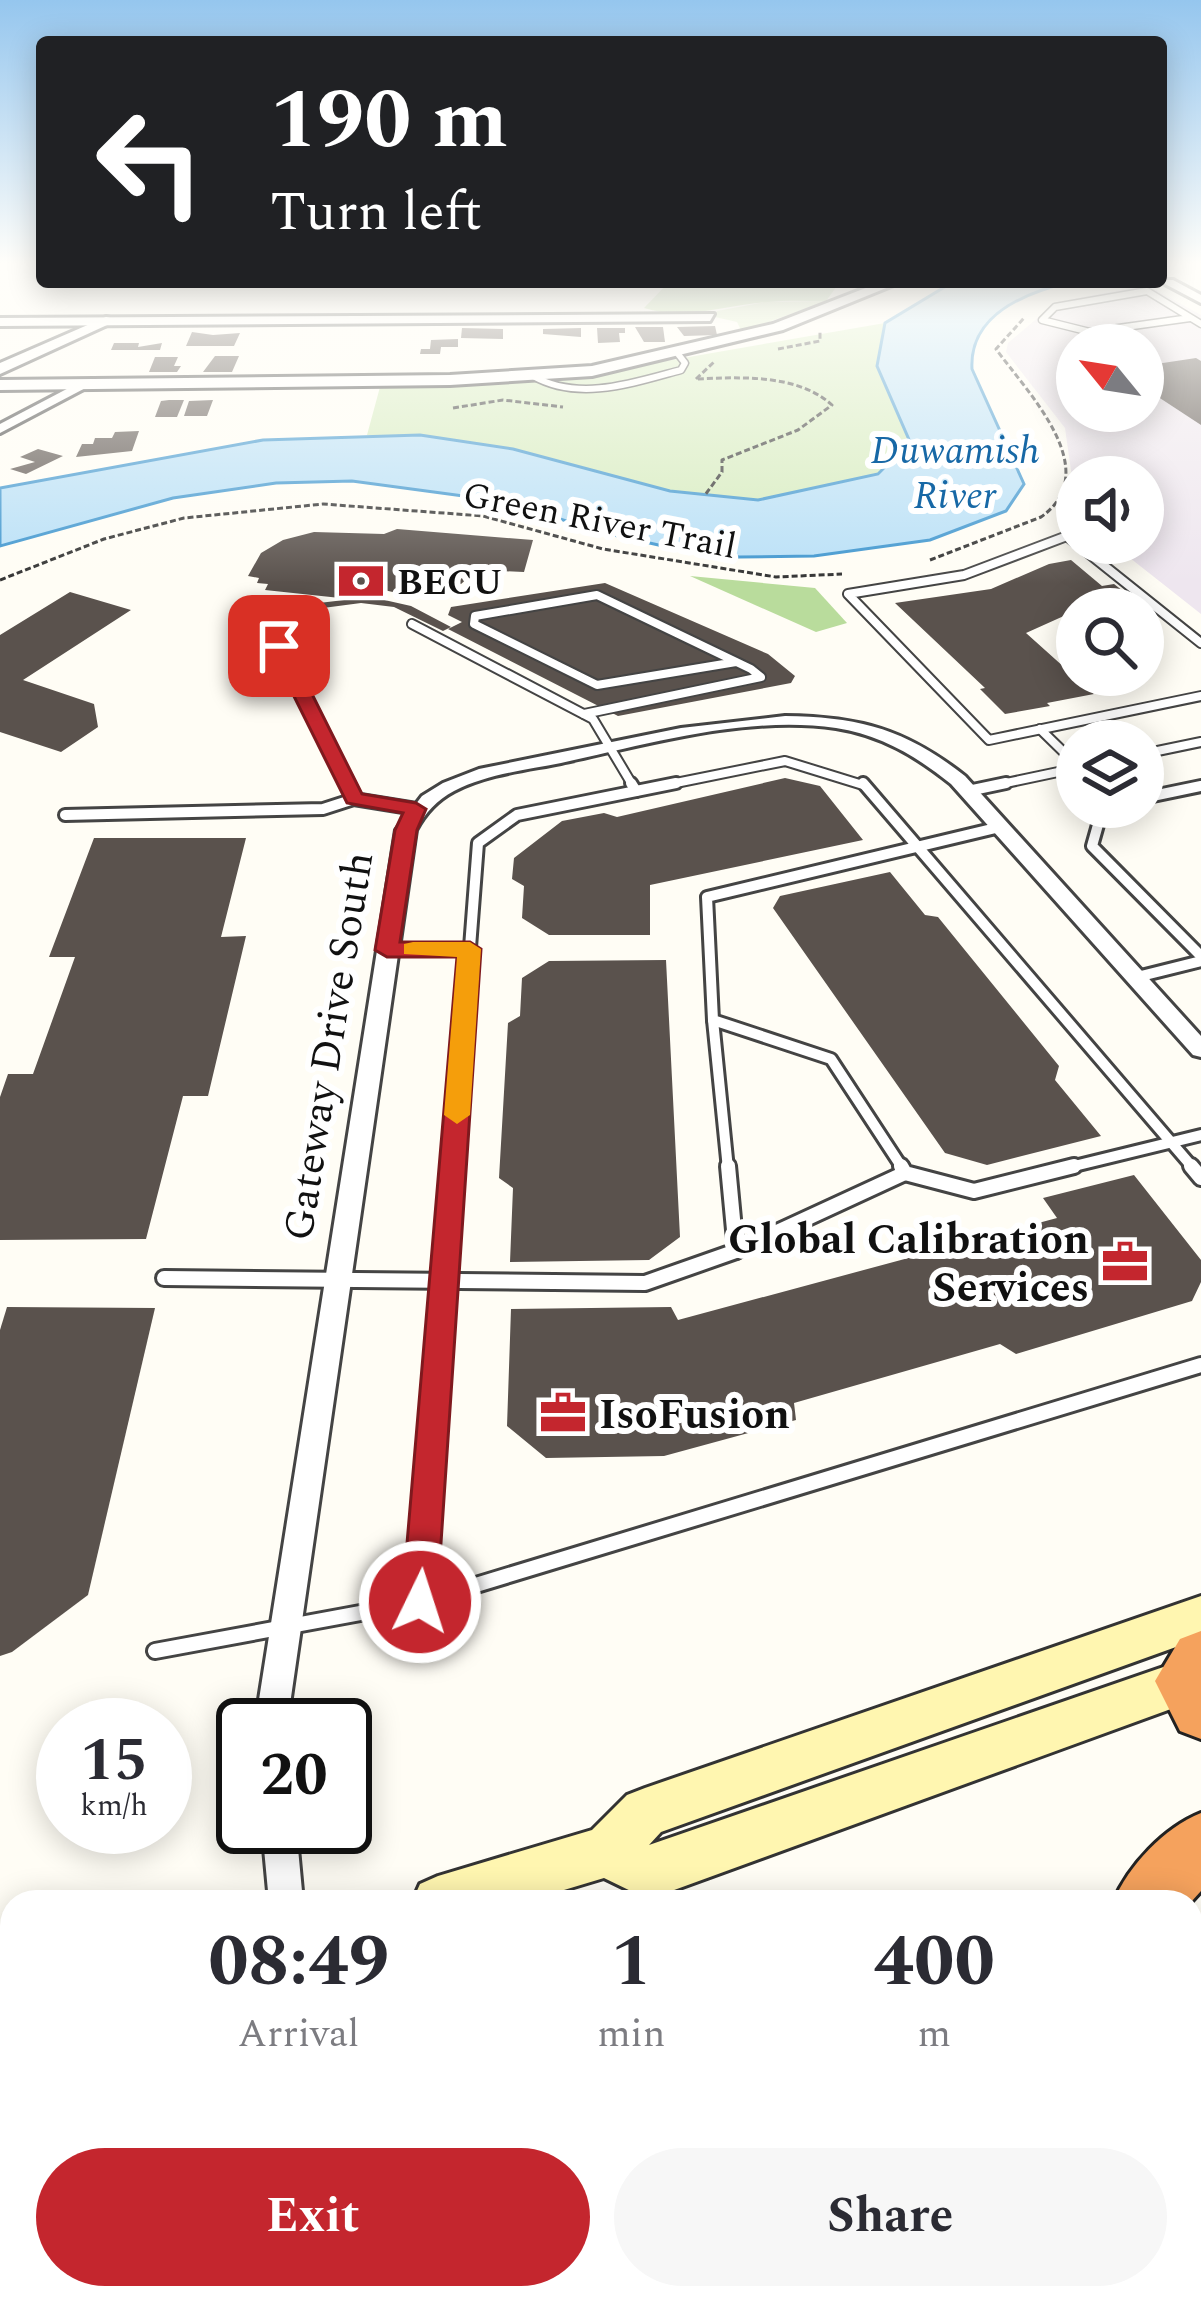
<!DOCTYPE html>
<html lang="en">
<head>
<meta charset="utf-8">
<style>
  :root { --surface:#fff; --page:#f7f7f7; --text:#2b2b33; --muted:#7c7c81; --accent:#c4262e }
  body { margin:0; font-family:Spectral,serif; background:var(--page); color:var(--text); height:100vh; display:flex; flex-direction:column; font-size:45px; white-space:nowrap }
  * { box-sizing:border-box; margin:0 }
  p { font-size:39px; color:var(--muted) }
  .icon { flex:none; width:66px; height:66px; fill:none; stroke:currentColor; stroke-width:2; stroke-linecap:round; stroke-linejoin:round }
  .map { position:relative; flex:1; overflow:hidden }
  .panel { position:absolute; left:0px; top:1890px; width:1203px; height:420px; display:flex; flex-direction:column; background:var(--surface); border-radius:36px 36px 0 0; box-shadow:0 6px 30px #0003 }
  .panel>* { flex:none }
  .hud { position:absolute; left:36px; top:36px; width:1131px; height:252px; border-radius:12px; box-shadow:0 6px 30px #0003; background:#202124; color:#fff; overflow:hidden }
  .needle { width:78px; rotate:300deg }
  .controls { position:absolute; left:1056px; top:324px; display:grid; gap:24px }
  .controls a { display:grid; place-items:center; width:108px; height:108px; border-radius:50%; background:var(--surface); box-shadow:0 6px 30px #0003; font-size:60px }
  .speed { position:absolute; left:36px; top:1698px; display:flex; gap:24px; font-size:60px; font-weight:700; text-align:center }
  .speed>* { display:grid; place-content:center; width:156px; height:156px; border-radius:50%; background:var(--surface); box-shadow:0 6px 30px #0003; line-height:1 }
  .speed small { font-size:30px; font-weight:400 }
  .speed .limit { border:6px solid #111; border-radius:18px; background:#fff; color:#111 }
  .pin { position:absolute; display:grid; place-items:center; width:102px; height:102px; color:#fff; margin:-51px; border-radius:24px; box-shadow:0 6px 18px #0006 }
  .me { position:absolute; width:132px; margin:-66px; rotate:4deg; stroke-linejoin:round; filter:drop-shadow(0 0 9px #0008) }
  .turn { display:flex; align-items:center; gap:42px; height:252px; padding:0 36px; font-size:54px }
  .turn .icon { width:156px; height:156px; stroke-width:2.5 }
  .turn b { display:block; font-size:84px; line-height:102px }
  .eta { display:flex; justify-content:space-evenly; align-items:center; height:204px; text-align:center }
  .eta b { font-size:72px; font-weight:700; line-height:84px }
  .action { display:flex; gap:24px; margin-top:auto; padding:24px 36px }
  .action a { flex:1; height:138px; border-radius:72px; background:var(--accent); color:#fff; font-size:48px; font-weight:700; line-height:138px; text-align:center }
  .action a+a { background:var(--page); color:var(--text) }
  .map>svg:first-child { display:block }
  .industrial { fill:#eee6ef; fill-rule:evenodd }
  .green { fill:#d5ebbd }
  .forest { fill:#b9dc9c }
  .water { fill:#b9e0f7; stroke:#3f96cf; stroke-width:3 }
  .building { fill:#5a524d }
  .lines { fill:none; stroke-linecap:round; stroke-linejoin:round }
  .service-far3-casing { stroke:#444; stroke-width:9 }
  .service-far2-casing { stroke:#444; stroke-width:12 }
  .service-far1-casing { stroke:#444; stroke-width:16 }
  .service-casing { stroke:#444; stroke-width:20 }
  .minor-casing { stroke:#444; stroke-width:6 }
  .tertiary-casing { stroke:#444; stroke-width:6 }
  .secondary-casing { stroke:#333; stroke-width:6 }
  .motorway-casing { stroke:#222; stroke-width:6 }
  .path { stroke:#333; stroke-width:3; stroke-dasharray:6 3; stroke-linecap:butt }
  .service-far3 { stroke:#fff; stroke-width:6 }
  .service-far2 { stroke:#fff; stroke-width:8 }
  .service-far1 { stroke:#fff; stroke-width:10 }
  .service { stroke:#fff; stroke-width:14 }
  .minor { fill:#fff; fill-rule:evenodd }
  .tertiary { fill:#fff; fill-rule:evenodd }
  .secondary { fill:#fff6b0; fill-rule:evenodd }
  .motorway { fill:#f5a25d; fill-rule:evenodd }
  .route { fill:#c4262e; stroke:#7f191e; stroke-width:3 }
  .slow { fill:#f59e0b }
  .labels { text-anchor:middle; stroke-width:12; stroke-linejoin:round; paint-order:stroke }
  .far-street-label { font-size:36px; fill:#111; stroke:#fff }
  .far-poi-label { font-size:36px; font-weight:bold; fill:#111; stroke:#fff; text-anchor:start }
  .far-water-label { font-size:39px; font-style:italic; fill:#1768a6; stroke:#fff }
  .street-label { font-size:42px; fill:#111; stroke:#fff }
  .poi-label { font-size:42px; font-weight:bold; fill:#111; stroke:#fff; text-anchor:end }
</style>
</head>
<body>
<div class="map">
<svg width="1201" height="2310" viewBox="0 0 1201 2310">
  <rect width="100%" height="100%" fill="#fffdf5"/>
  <path class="industrial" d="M1147 285 1201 315V614L1111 543H1143V477H1077V516L1065 507 1073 485 1065 428 1006 352 1008 343 1047 310 1077 298ZM1077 345H1143V411H1077Z"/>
  <g class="green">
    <polygon points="826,301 742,332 737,322 715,317 717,311 765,302"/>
    <polygon points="885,323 877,367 910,442 878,474 757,500 671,491 513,449 420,435 367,435 380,387 568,378"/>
  </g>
  <g class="forest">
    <path d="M669 282H840L826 301C806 301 787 300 768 302 726 305 685 321 644 308Z"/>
    <polygon points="690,576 815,588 847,623 816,632"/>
  </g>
  <path class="water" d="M953 282H1070C1024 293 969 315 972 369L1024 484 1006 511 930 540 814 556 739 557 672 548 600 532 508 502 352 481 276 483 173 498 0 546V488L263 440 420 435 513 449 670 491 758 500 878 474 910 442 877 366 885 323Z"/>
  <g class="building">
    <polygon points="715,326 717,335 684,336 677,327"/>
    <polygon points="635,327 663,327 665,342 644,342"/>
    <polygon points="462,328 503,329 503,339 461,338"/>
    <polygon points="581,328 581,337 543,334 543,329"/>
    <polygon points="597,328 625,328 625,333 619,333 620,342 598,343"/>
    <polygon points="192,332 213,335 240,333 234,346 186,346"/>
    <polygon points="458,339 458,347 441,347 440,354 420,354 421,349 430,349 431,340"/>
    <polygon points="114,343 139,343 138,347 162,343 160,350 111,350"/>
    <polygon points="215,356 239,356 232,372 203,372"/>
    <polygon points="155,357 178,357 174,366 181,366 177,372 149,372"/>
    <polygon points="1196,358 1201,361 1201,425 1143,387 1143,366"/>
    <polygon points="169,400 184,400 177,417 155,417 161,401"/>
    <polygon points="213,400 207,416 184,416 189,401"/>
    <polygon points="139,431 132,451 76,457 82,444 93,444 95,438 112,438 115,432"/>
    <polygon points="38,449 63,456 26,474 10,469 35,462 20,457"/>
    <polygon points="397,529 533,540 524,572 477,570 461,584 410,596 384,590 380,599 411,606 451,627 443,631 394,607 361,603 323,608 319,603 361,598 364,592 340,598 265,590 268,584 257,583 259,578 248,576 261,553 283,540 314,532 384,534"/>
    <polygon points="1071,560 1102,586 1114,584 1132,598 1107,609 1086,606 1026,633 1094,694 1047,703 1050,706 1005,714 980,689 985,688 895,603 991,589 1049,564"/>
    <polygon points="605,583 768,654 795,676 791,683 618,716 448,629 462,622 448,615 451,607"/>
    <polygon points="70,592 131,610 23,680 94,704 98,727 61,752 0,732 0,635"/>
    <polygon points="785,778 820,786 863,840 650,885 650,935 549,935 522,918 524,886 512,879 514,858 562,821 604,813 617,817"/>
    <polygon points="94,838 246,838 221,937 246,936 208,1096 183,1096 146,1239 0,1240 0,1097 8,1074 33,1074 75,957 49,957"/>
    <polygon points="890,872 925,915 938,917 1059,1066 1055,1080 1101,1136 987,1165 945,1153 773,908 780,896"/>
    <polygon points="666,960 680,1237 649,1260 510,1262 513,1188 499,1178 508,1023 520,1016 522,978 549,961"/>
    <polygon points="1134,1175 1201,1260 1201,1282 1192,1301 1016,1354 1000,1344 794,1403 796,1420 664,1456 546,1458 507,1426 511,1309 671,1307 678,1320 1057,1218 1043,1198"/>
    <polygon points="7,1307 155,1308 88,1595 12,1652 0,1656 0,1330"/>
  </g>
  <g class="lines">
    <defs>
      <g id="service-far3">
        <polyline points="1190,318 1090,332 1042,320 1055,307 1147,291 1201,324"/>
        <path d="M533 376C579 402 633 383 681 370L685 363 678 354"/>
      </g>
      <g id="service-far2">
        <polyline points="412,624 593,719 633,786"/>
        <polyline points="288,633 279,646 348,786"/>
        <polyline points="1201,643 1067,536 964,575 848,594 989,740 1201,696"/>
        <polyline points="584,714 761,677 751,669 597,595 475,616 474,624 597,685 736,662"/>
        <polyline points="1040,729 1077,765"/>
        <polyline points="1143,754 1201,742"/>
        <polyline points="661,786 785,761 866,786"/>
        <polyline points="992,786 1077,768"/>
      </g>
      <g id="service-far1">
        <polyline points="346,783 354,799"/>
        <polyline points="631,783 636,791"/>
        <polyline points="863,783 1194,1169"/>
        <polyline points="968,791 1006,783"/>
        <polyline points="1143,798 1201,786"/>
        <polyline points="1103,807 1092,846 1201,956"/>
        <polyline points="65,815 323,809 354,799 416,809"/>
        <polyline points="387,950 469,949"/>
        <polyline points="1137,977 1201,961"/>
        <polyline points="713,1020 728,1169"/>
        <polyline points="453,1169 478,843 517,815 676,783"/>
        <polyline points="903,1169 831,1059 713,1020 707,897 1000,827"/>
        <polyline points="1062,1169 1201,1135"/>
      </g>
      <g id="service">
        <polyline points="728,1166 736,1251"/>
        <polyline points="901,1166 905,1173 974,1191 1074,1166"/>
        <polyline points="1191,1166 1201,1178"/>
        <polyline points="164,1278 645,1283 736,1251 905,1173"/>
        <polyline points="420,1602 453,1166"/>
        <polyline points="155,1651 420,1602 1201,1365"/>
      </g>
      <g id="minor">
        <polygon points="1165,280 1173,280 1201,295 1201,303 1165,284"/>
        <polygon points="714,314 710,321 0,326 0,318"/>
        <polygon points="82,381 93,384 0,433 0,424"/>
        <path d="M785 716C860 717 905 729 965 776L1201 1036V1057L1193 1055 951 784C916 756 881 735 836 728 747 715 648 744 561 763 526 770 487 774 454 791 437 800 425 813 416 830L287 1725H255L396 830 422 796 443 783 479 769 681 728Z"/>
        <polygon points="262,1827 296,1827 303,1902 269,1902"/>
      </g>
      <g id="tertiary">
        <polygon points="881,282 901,282 783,330 592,376 450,385 0,390 0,380 450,375 592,366 773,324"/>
        <polygon points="106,317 118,320 0,374 0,363"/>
      </g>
      <g id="secondary">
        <polygon points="1201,1596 1201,1638 661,1832 649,1845 1201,1654 1201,1698 655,1897 639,1895 604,1878 524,1902 412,1902 420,1884 438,1876 592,1830 627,1795 645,1788"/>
        <polygon points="12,2018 12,2074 0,2079 0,2023"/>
      </g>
      <g id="motorway">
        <polygon points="1201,1631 1201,1739 1180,1731 1155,1681 1180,1639"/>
        <path d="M1201 1813V1891L1191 1902H1113C1129 1865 1164 1828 1201 1813Z"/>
        <polygon points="1201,1973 1201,2041 1191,2044 1191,1976"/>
        <polygon points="1201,2149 1201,2221 1191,2226 1191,2152"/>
        <polygon points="106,2298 207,2298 202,2310 101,2310"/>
        <polygon points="216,2298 325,2298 320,2310 211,2310"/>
        <polygon points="800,2298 906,2298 901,2310 795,2310"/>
      </g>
    </defs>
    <use href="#service-far3" class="service-far3-casing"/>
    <use href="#service-far2" class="service-far2-casing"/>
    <use href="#service-far1" class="service-far1-casing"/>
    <use href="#service" class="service-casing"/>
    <use href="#minor" class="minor-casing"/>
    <use href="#tertiary" class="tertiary-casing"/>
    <use href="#secondary" class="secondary-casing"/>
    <use href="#motorway" class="motorway-casing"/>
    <g class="path">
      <polyline points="778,349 820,341 820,332"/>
      <polyline points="696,379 714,362"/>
      <path d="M698 379C741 377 798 374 832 405L798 430 722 460V472L705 495"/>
      <polyline points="453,408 503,400 563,407"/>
      <path d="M930 560 1041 517C1106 471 1027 392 996 349L1024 318"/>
      <polyline points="0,580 104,539 184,518 323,504 483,516 603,549 776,577 842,574"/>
    </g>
    <use href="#service-far3" class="service-far3"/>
    <use href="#service-far2" class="service-far2"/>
    <use href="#service-far1" class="service-far1"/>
    <use href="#service" class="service"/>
    <use href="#minor" class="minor"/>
    <use href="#tertiary" class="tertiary"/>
    <use href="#secondary" class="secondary"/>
    <use href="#motorway" class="motorway"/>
  </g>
  <linearGradient id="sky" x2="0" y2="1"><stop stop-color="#95c6ee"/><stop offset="0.45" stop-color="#fffefa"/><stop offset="1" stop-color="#fffefa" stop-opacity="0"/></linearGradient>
  <rect width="1201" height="584" fill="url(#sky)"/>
  <polygon class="route" points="279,640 288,646 362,794 416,803 426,809 417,830 400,942 470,942 481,949 437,1602 432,1613 420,1617 407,1613 402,1602 457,957 387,957 375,950 395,830 403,813 347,803 269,646"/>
  <polygon class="slow" points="413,942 470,942 481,949 470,1115 457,1124 444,1115 457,957 404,954 404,944"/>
  <defs>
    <symbol id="bank-bare" viewBox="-9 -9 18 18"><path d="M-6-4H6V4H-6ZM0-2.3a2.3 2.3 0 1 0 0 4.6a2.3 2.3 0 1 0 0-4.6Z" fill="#c4262e" stroke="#fff" stroke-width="2.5" paint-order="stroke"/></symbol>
    <symbol id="office-bare" viewBox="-9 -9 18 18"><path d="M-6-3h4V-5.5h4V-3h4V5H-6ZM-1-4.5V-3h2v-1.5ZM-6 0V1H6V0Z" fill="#c4262e" stroke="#fff" stroke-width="2.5" paint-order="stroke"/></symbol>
  </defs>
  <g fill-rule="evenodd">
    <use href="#bank-bare" x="328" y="548" width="66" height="66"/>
    <use href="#office-bare" x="1092" y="1229" width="66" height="66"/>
    <use href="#office-bare" x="530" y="1380" width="66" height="66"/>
  </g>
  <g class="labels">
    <g class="far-street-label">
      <text transform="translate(600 519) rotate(11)" y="13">Green River Trail</text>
    </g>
    <g class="far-poi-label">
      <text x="397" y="594">BECU</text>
    </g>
    <g class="far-water-label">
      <text x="955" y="463">Duwamish<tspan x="955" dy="45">River</tspan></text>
    </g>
    <g class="street-label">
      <text transform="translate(327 1046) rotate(-81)" y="15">Gateway Drive South</text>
    </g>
    <g class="poi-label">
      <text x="1089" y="1253">Global Calibration<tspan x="1089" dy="48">Services</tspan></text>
      <text x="599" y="1428" text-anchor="start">IsoFusion</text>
    </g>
  </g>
</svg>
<div class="controls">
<a><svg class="needle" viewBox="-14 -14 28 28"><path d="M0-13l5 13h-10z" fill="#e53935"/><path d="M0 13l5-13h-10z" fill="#7c7c81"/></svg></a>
<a><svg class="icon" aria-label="sound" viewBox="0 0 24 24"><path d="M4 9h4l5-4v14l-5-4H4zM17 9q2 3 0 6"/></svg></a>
<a><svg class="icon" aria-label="search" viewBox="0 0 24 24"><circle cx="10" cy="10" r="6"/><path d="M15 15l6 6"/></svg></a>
<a><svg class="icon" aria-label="layers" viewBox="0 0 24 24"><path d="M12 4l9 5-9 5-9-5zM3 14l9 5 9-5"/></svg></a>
</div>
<div class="speed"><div>15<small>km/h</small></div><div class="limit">20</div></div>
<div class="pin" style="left:279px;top:646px;background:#d93025"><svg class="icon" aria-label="arrive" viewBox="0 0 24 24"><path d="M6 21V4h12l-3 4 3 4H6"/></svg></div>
<svg class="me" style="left:420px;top:1602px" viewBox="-20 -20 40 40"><circle r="17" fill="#c4262e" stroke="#fff" stroke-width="3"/><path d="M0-11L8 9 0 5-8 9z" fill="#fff"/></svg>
<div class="hud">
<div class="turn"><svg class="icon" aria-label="left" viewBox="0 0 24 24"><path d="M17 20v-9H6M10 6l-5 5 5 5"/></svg><div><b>190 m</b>Turn left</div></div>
</div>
<section class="panel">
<div class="eta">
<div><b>08:49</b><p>Arrival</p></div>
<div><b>1</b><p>min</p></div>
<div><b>400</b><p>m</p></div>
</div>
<div class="action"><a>Exit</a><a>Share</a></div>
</section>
</div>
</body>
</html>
